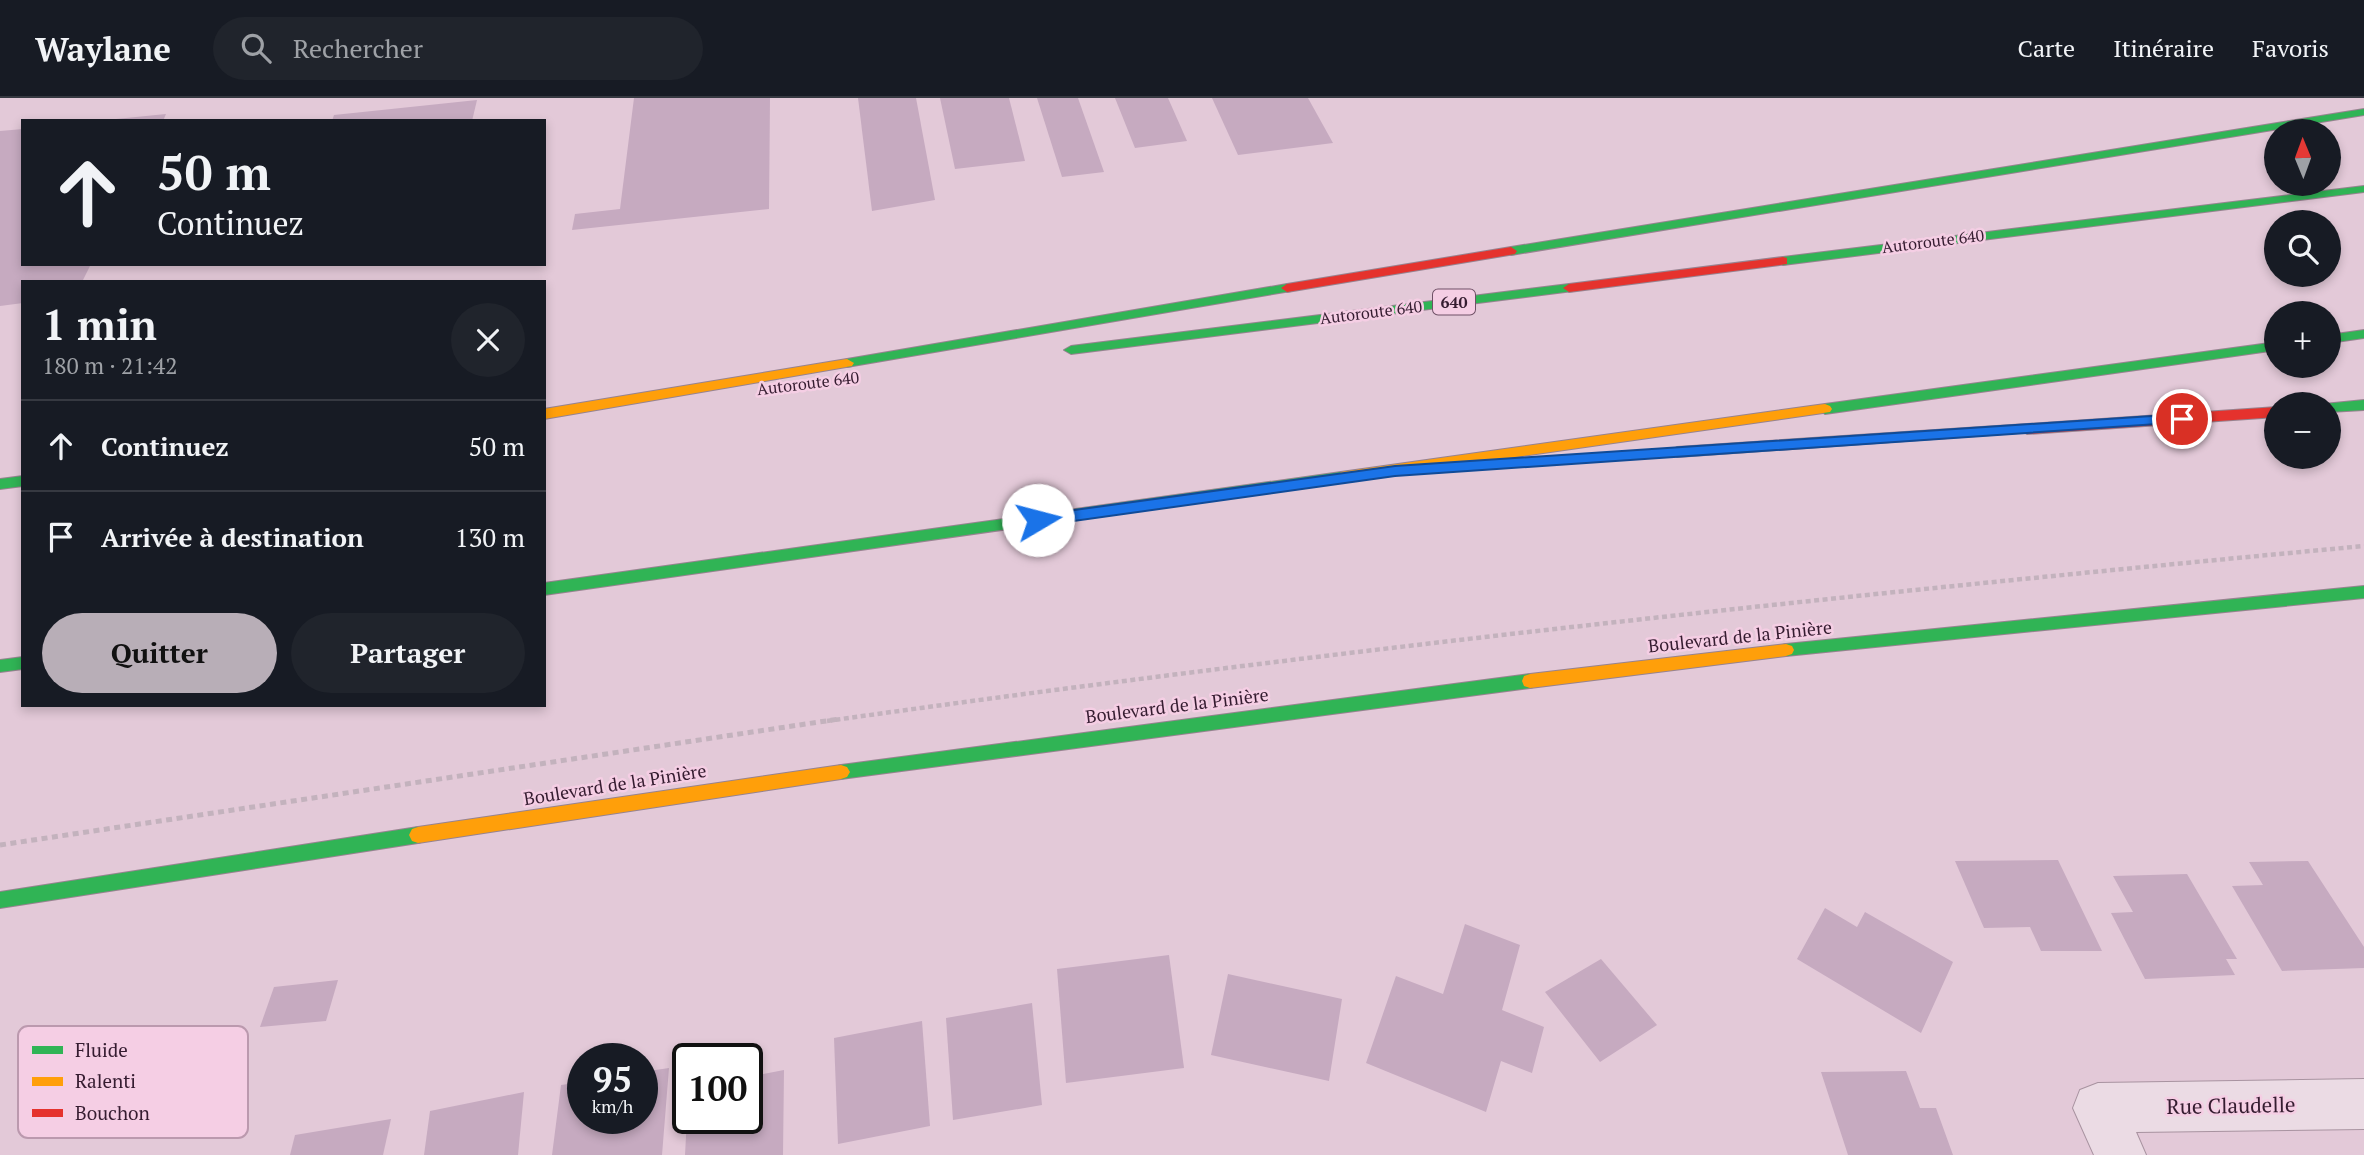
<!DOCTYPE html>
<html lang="fr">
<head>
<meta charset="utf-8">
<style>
  :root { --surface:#171b24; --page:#20242c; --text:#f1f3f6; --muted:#9ea1a6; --line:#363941; --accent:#b8aeb7 }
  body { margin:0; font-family:"PT Serif",serif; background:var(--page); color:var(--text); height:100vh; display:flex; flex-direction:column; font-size:26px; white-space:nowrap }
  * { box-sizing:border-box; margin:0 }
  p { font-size:23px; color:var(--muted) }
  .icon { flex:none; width:38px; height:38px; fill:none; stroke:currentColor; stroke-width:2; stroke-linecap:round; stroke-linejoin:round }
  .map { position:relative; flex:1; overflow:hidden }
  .sheet { position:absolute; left:21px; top:182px; width:525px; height:427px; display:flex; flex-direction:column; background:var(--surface); border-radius:0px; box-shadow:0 4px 10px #0003 }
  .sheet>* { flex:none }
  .top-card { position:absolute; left:21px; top:21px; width:525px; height:147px; border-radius:0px; box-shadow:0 4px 10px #0003; background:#171b24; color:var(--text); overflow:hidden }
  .needle { width:46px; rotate:359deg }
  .tools { position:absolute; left:2264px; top:21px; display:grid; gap:14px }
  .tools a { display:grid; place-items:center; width:77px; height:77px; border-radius:50%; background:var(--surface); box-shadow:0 4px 10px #0003; font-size:35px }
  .speed { position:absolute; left:567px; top:945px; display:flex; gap:14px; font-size:35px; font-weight:700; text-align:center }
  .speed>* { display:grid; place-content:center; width:91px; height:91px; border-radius:50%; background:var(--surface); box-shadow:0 4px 10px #0003; line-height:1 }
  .speed small { font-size:18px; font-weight:400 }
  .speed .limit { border:4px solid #111; border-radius:10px; background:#fff; color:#111 }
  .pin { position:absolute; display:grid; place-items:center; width:60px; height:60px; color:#fff; margin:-30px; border:4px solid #fff; border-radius:50%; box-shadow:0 2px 7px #0007 }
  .me { position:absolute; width:77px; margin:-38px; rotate:82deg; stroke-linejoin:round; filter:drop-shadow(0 0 5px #0008) }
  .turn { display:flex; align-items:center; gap:24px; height:147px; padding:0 21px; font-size:32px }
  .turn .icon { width:91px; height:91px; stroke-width:2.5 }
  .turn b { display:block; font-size:49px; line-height:60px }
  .round { display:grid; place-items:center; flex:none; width:74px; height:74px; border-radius:37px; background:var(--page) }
  .overview { display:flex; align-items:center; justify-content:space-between; height:119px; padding:0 21px }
  h1 { font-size:42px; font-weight:700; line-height:52px }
  .button { display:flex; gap:14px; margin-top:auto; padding:14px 21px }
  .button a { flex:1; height:80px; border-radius:42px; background:var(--accent); color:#111; font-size:28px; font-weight:700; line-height:80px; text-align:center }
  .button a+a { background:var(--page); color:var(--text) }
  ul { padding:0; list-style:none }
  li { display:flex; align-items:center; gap:21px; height:91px; padding:0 21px; border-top:2px solid var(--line) }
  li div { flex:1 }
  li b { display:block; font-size:26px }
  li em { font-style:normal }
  header { display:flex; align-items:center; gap:42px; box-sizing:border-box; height:98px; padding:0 35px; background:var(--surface); border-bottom:2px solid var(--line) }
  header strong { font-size:33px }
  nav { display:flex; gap:38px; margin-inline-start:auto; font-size:24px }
  .search { width:490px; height:63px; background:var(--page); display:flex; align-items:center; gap:18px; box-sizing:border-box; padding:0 24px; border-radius:38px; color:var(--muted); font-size:26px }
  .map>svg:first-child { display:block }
  .building { fill:#c6aac0 }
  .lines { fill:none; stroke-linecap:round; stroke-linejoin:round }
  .street-casing { stroke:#a893a0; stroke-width:2 }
  .fast-casing { stroke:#978390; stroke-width:2 }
  .slow-casing { stroke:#978390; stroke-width:2 }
  .jam-casing { stroke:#978390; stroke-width:2 }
  .path-far1 { stroke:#c3b2bd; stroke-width:4.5; stroke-dasharray:5 3.5; stroke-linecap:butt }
  .path { stroke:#c3b2bd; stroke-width:5; stroke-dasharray:6 4.5; stroke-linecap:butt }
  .street { fill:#ebdbe4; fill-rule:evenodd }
  .fast { fill:#30b455; fill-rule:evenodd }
  .slow { fill:#ff9f0a; fill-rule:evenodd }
  .jam { fill:#e5322d; fill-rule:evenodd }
  .route { fill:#1a73e8; stroke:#114b97; stroke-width:2 }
  .labels { text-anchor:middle; stroke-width:5; stroke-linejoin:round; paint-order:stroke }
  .far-street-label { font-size:16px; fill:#351c30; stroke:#f5cee4 }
  .shield { fill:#f5cee4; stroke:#6f5166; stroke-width:2 }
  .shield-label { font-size:16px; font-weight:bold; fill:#351c30 }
  .street-label { font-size:18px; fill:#351c30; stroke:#f5cee4 }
  .near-street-label { font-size:21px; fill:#351c30; stroke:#f5cee4 }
  .key { fill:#f5cee4; stroke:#bb99ae; stroke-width:2 }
  .key-label { font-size:19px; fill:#351c30 }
</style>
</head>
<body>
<header>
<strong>Waylane</strong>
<div class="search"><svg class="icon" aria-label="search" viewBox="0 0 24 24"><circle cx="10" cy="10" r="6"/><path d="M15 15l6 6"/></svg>Rechercher</div>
<nav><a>Carte</a><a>Itinéraire</a><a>Favoris</a></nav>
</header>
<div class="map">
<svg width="2364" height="1057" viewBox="0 0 2364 1057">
  <rect width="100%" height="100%" fill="#e3c9d8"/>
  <g class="building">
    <polygon points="634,0 770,0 769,111 572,132 575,116 620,111"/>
    <polygon points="858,0 916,0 935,102 872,113"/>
    <polygon points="940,0 1009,0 1025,63 955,71"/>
    <polygon points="1037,0 1078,0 1104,74 1062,79"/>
    <polygon points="1115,0 1168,0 1187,43 1135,50"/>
    <polygon points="1212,0 1308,0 1333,45 1238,57"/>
    <polygon points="477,2 472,23 332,23 334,17"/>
    <polygon points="166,16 163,23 116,23 116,21"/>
    <polygon points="23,31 23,166 91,166 82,184 23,184 23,205 0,208 0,33"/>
    <polygon points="2058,762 2102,853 2041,853 2030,829 1984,830 1955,763"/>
    <polygon points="2308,763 2364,849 2364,870 2282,873 2232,788 2263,787 2249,764"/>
    <polygon points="2187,776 2237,861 2226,861 2235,877 2145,881 2111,815 2133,814 2113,778"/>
    <polygon points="1825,810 1857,829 1865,814 1953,864 1921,935 1797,861"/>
    <polygon points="1465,826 1520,847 1502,912 1544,929 1532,975 1501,963 1486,1014 1366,965 1396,878 1443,896"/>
    <polygon points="1169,857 1184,970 1066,985 1057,871"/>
    <polygon points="1601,861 1657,927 1600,964 1545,894"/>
    <polygon points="1228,876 1342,901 1329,983 1211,957"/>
    <polygon points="338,882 326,923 260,929 274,889"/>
    <polygon points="1032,905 1042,1007 953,1022 946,920"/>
    <polygon points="922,923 930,1028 838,1046 834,940"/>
    <polygon points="669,970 662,1057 552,1057 561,987 583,984 583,1020 642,1020 642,974"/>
    <polygon points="784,972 783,1057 685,1057 687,1020 747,1020 747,979"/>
    <polygon points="1906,973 1920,1010 1936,1010 1953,1057 1848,1057 1821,974"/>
    <polygon points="524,994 518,1057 424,1057 430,1013"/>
    <polygon points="391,1021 383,1057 290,1057 295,1037"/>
  </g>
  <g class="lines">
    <defs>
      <polygon id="street" points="2364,981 2364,1031 2136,1034 2146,1057 2094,1057 2073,1010 2080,992 2098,985"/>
      <g id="fast">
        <polygon points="2364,11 2364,17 1511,157 1505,153 1511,149"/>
        <polygon points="2364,88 2364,94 1783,167 1777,163 1783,159"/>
        <polygon points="1287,186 1293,190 1291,193 847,269 840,265 847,261"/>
        <polygon points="1569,186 1575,190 1573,193 1071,256 1064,252 1071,248"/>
        <polygon points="2364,232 2364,240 2329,245 2329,237"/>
        <polygon points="2277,244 2277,252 1825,316 1818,311 1825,306"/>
        <polygon points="2364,302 2364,312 2329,314 2329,306 2324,306"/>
        <polygon points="1341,374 1348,379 1346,383 544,497 544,485"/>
        <polygon points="23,378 23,388 0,391 0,381"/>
        <polygon points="2364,488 2364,500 1786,558 1780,556 1778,552 1780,548 1786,546"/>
        <polygon points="23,559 23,571 0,574 0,562"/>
        <polygon points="1530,576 1536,578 1538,583 1536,588 1530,590 841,681 835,679 832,674 835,669 841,667"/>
        <polygon points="418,729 424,731 427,737 424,743 418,745 0,810 0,794"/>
      </g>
      <g id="slow">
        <polygon points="847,261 854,265 852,268 544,321 544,311"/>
        <polygon points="1825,306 1830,308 1832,311 1830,314 1341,384 1334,379 1341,374"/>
        <polygon points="2027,326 2032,328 2034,331 2032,334 1677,359 1670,354 1677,349"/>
        <polygon points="1786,546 1792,548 1794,552 1792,556 1786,558 1530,590 1524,588 1522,583 1524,578 1530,576"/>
        <polygon points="841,667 847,669 850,674 847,679 841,681 418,745 412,743 409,737 412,731 418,729"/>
      </g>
      <g id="jam">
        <polygon points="1511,149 1517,153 1515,156 1287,194 1281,190 1287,186"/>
        <polygon points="1783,159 1787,160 1787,166 1569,194 1563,190 1569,186"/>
        <polygon points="2277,309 2277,319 2027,336 2020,331 2027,326"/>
      </g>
    </defs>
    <use href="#street" class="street-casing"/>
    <use href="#fast" class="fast-casing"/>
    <use href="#slow" class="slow-casing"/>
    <use href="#jam" class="jam-casing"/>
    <path class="path-far1" d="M827 623C1338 551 1850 496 2364 448"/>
    <polyline class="path" points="0,747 839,621"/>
    <use href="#street" class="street"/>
    <use href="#fast" class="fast"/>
    <use href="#slow" class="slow"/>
    <use href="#jam" class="jam"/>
  </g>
  <polygon class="route" points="2182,316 2189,321 2187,324 1395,378 1038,428 1031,422 1038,417 1395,368"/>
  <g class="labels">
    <g class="far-street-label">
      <text transform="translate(1933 143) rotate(-7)" y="6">Autoroute 640</text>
      <text transform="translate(1371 214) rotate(-7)" y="6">Autoroute 640</text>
      <text transform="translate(808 285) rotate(-7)" y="6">Autoroute 640</text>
    </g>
    <rect class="shield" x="1433" y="191.5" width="42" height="25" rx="5"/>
    <g class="shield-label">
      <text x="1454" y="210">640</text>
    </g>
    <g class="street-label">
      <text transform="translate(1740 539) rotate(-6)" y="6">Boulevard de la Pinière</text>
      <text transform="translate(1177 608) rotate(-7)" y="6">Boulevard de la Pinière</text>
      <text transform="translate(615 687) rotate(-9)" y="6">Boulevard de la Pinière</text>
    </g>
    <g class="near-street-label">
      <text transform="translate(2231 1008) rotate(-1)" y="7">Rue Claudelle</text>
    </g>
  </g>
  <rect x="18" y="928" width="230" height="112" rx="10" class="key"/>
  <rect x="32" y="948" width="31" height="8" fill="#30b455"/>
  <rect x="32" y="979" width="31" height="9" fill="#ff9f0a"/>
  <rect x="32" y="1011" width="31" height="8" fill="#e5322d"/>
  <g class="key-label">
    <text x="75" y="959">Fluide</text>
    <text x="75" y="990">Ralenti</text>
    <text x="75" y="1022">Bouchon</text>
  </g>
</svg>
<div class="tools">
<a><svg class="needle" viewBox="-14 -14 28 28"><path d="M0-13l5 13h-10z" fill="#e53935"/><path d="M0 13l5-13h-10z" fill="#9ea1a6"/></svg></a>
<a><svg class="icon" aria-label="search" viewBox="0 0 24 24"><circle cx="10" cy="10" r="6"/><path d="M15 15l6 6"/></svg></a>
<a>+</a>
<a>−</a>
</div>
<div class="speed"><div>95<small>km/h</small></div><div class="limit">100</div></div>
<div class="pin" style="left:2182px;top:321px;background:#d93025"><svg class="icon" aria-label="arrive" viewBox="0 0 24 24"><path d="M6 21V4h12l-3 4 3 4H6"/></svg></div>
<svg class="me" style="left:1038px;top:422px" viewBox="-20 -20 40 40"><circle r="19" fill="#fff"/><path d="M0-13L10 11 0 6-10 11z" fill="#1a73e8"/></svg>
<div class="top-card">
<div class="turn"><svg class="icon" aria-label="ahead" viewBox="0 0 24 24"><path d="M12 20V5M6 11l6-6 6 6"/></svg><div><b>50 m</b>Continuez</div></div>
</div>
<section class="sheet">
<div class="overview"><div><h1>1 min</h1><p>180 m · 21:42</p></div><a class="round"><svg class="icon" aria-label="close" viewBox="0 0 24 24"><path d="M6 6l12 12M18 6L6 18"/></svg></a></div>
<ul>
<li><svg class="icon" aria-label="ahead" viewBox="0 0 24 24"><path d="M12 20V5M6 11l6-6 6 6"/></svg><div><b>Continuez</b></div><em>50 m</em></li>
<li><svg class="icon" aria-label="arrive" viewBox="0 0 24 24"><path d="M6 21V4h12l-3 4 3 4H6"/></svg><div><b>Arrivée à destination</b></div><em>130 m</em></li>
</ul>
<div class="button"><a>Quitter</a><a>Partager</a></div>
</section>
</div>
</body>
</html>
